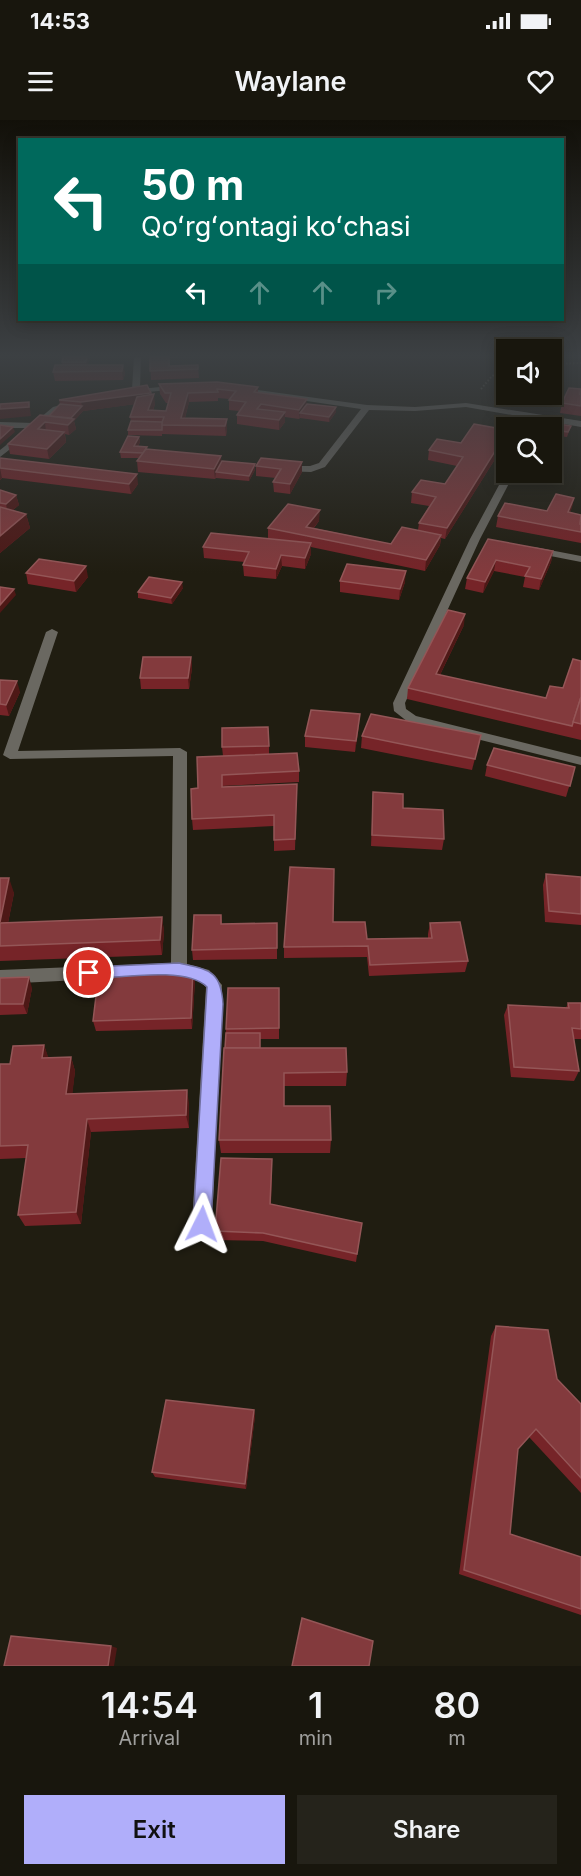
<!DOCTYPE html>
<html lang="en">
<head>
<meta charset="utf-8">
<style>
  :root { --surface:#18160d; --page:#25231b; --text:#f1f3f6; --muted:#9f9f9d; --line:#36352e; --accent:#b0aefa }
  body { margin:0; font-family:Inter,sans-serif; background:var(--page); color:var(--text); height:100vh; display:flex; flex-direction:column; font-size:22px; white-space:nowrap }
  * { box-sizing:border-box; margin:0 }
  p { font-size:20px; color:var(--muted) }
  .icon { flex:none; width:33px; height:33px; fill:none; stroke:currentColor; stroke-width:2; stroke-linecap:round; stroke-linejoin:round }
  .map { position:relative; height:1546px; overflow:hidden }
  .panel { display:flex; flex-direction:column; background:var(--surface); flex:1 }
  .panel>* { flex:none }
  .top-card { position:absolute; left:18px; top:18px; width:546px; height:183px; border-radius:0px; box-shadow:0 3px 15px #0003,0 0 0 2px var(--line); background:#00695c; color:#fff; overflow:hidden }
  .controls { position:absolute; left:496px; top:219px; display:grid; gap:12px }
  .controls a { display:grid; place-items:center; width:66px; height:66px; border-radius:0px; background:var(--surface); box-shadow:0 3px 15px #0003,0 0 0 2px var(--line); font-size:30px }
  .pin { position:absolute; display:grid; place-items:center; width:51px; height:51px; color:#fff; margin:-26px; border:3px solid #fff; border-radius:50%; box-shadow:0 2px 6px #0007 }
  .me { position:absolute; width:66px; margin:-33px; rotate:3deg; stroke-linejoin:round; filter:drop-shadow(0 0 4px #0008) }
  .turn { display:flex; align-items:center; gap:21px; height:126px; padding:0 24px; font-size:27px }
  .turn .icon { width:78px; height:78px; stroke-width:2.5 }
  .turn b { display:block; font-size:42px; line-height:51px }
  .lanes { display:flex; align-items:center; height:57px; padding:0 24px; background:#0003; justify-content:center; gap:30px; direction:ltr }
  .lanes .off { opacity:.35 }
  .eta { display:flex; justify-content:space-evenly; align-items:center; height:102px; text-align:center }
  .eta b { font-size:36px; font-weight:600; line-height:42px }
  .primary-button { display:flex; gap:12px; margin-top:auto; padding:12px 24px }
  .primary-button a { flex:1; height:69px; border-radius:0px; background:var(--accent); color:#111; font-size:24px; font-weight:600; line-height:69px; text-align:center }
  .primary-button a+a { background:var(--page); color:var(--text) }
  .status { display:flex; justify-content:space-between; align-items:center; height:42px; padding:0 30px; background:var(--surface); direction:ltr }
  .status svg { height:16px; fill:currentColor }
  header { display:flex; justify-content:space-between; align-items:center; height:78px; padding:0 24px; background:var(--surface); font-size:27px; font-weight:600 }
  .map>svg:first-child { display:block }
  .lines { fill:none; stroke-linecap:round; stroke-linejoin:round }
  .path { stroke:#5f5c51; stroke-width:2; stroke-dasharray:1.5 2; stroke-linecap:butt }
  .minor { fill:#6a6861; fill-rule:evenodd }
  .wall { fill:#762428 }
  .shaded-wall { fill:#4e1816 }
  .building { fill:#833a3d; stroke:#945657; stroke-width:1.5 }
  .route { fill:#b0aefa; stroke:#7271a2; stroke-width:1.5 }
</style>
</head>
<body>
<div class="status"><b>14:53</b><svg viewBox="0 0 49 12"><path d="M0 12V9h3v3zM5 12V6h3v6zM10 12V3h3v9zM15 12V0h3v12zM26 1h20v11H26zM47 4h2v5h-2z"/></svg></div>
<header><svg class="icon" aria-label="menu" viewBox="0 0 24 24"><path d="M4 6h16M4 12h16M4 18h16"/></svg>Waylane<svg class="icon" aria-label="heart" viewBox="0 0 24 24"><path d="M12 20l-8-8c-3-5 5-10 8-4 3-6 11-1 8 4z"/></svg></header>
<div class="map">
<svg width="581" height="1546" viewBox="0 0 581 1546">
  <rect width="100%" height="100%" fill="#201d11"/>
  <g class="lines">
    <g class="path">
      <polyline points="552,244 581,243"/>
      <polyline points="481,269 492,256 507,248"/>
    </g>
    <g class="minor">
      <polygon points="134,237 141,237 140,269 180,265 184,267 180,269 126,274 126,270 132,269"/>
      <polygon points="236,267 367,285 415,287 466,283 581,301 581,307 466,287 415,291 369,290 325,347 311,352 281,351 278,350 278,346 310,346 319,343 361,289 239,271 235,269"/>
      <polygon points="76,281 79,281 79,285 59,291 0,337 0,330 28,308 0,308 0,302 34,303 53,287"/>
      <polygon points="506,352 515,352 480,419 405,583 406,589 416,596 581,637 581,645 408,602 394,591 393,583 470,419"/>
      <polygon points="534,427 581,436 581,442 530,432 529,430"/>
      <polygon points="52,509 58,512 18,631 180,628 187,632 187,844 209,850 222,865 212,1104 209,1111 202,1114 195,1111 192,1104 206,867 198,860 179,855 0,864 0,850 171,843 173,636 10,639 3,635 46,512"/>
    </g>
  </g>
  <g class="wall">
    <polygon points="90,237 88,245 123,245 125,254 123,260 55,261 53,252 62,245 62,242"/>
    <polygon points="150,237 205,237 170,238 170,246 198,245 199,258 151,260"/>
    <polygon points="159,264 258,267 258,273 307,284 336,287 336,292 329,302 300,298 299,299 285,297 285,302 279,310 237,304 237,295 239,291 229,290 229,279 218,278 218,281 189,282 185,298 227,299 227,309 226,316 162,314 162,316 128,315 128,310 131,301 130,297 135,284 83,291 74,301 76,309 69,315 65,314 66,322 49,339 10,334 8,324 49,296 60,284 59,280 152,275 155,284 153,291 166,291 168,283 166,283 160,274"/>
    <polygon points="581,269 581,296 560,293 562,283"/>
    <polygon points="571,306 567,317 559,316 555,324 552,323 552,308"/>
    <polygon points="139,317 140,322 138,327 147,329 222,341 255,350 249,361 216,358 215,359 138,352 137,341 139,338 121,338 120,332"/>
    <polygon points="507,320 445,419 441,418 440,425 425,451 311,427 311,434 305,449 282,446 276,459 244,456 243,445 245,442 204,438 203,427 268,419 268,408 319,401 314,408 391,424 418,410 419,403 429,386 411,383 412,372 445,364 457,346 428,340 429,330 461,323"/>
    <polygon points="0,338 138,364 131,374 2,358 0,360"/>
    <polygon points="302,342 302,352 290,374 274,372 273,362 276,358 256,356 256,346"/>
    <polygon points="0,370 16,375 19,385 13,390 26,394 30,408 0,433"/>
    <polygon points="574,378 570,392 581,395 581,423 496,407 498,396 547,391"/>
    <polygon points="488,419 553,431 551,442 539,470 523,467 525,457 494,451 483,473 465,469 467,458"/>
    <polygon points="26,453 88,457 76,472 28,464"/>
    <polygon points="340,461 405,462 399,480 340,472"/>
    <polygon points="183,468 172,484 138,478 138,472"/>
    <polygon points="464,505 440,555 546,578 563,568 581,541 581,620 407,579 408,568"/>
    <polygon points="191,537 192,548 189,569 141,569 140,558"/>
    <polygon points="0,560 20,572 9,596 0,595"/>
    <polygon points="359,605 355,632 305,627 305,616"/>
    <polygon points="481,615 472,650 361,628 362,616"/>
    <polygon points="269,626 269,634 299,651 299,662 222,666 222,667 297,664 295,730 274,731 274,706 193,710 192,699 198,668 223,636 222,627"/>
    <polygon points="487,645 575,647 566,677 485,656"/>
    <polygon points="373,672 403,688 444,719 442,730 371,726"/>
    <polygon points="546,754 581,757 581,805 545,802 543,765"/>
    <polygon points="0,758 14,773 8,803 162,797 164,812 162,835 0,841"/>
    <polygon points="221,795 222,804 277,803 277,839 193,840 192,830"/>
    <polygon points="430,803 468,841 465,852 369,856 367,837 284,838 284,827 367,819 428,818 428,814"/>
    <polygon points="0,858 32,868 27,894 0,895"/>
    <polygon points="195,860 192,909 96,911 93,901"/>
    <polygon points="279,868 279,919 260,919 260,928 347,952 346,966 284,966 284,986 331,1020 330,1033 221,1033 219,1020 226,909"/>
    <polygon points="568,883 581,883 581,919 574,919 579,951 574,961 511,957 504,895 508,885 566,888"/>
    <polygon points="44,925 48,938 71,937 75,951 72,974 189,983 189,1008 91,1012 81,1104 25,1106 18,1095 26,1038 0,1039 0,944 10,944"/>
    <polygon points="272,1048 271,1084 362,1103 356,1142 263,1121 216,1120 215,1111"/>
    <polygon points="496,1206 557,1259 581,1284 581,1373 529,1317 518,1329 510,1414 581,1437 581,1495 459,1454 491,1216"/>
    <polygon points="254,1290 255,1296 246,1369 155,1357 152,1352"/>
  </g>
  <g class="shaded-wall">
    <polygon points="87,237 90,237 87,251 86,242"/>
    <polygon points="123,245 125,254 123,260 122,251"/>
    <polygon points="151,273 152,279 154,274 155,284 150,297 148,290 151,282 83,291 74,301 76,309 69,315 68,305 71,298 82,286 81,282"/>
    <polygon points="188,273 189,282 183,305 181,298"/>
    <polygon points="307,279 306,289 300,293 299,299 299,290"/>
    <polygon points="29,282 31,296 0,299 0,289"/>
    <polygon points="336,287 336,292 329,302 329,297"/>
    <polygon points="285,292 285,302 279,310 279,300"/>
    <polygon points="227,299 227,309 226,316 225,306"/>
    <polygon points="45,302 46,312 38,309"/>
    <polygon points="13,307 15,312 0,325 0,319"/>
    <polygon points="64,312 66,322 49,339 47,329"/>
    <polygon points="507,312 507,320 445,419 447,408"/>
    <polygon points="139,317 140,322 135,332 134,326"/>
    <polygon points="221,336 222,347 216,352 215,359 214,349"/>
    <polygon points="302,342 302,352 290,374 290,364"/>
    <polygon points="255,344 255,350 249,361 249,356"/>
    <polygon points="0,348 2,358 0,360"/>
    <polygon points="137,354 138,364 131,374 129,364"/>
    <polygon points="16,375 19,385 8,394 6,384"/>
    <polygon points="574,378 572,388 565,403 568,392"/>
    <polygon points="320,390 319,401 306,417 306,407"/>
    <polygon points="26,394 30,408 0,433 0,416"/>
    <polygon points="441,415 440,425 425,451 426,440"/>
    <polygon points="311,423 311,434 305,449 305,438"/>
    <polygon points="553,431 551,442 539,470 541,459"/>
    <polygon points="281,435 282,446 276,459 276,449"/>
    <polygon points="496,440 494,451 483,473 485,462"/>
    <polygon points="86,446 88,457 76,472 74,461"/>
    <polygon points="406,451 405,462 399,480 400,469"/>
    <polygon points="182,462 183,468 172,484 171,478"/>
    <polygon points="14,469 16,475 0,493 0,485"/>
    <polygon points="465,494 464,505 435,565 436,554"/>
    <polygon points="191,537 192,548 189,569 188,558"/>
    <polygon points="17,561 20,572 9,596 6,585"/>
    <polygon points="360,594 359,605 355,632 356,621"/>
    <polygon points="481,615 479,626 472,650 475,639"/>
    <polygon points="9,758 14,773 5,818 0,802"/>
    <polygon points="162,797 164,812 162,835 160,820"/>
    <polygon points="193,849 195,860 192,909 191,898"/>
    <polygon points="29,857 32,868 27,894 23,884"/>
    <polygon points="44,925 49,939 42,938"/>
    <polygon points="71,937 75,951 71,987 66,974"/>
    <polygon points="187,970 189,983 189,1008 186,995"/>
    <polygon points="87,999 91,1012 81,1104 76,1092"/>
    <polygon points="254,1290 255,1296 246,1369 245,1364"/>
    <polygon points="111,1526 117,1528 114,1546 108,1546"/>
  </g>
  <g class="building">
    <polygon points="63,237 87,237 86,242 62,242"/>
    <polygon points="150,237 169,237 169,246 198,245 198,249 150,251"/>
    <polygon points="55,245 123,245 122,251 53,252"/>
    <polygon points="217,262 258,267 254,272 307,279 299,290 261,284 257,289 285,292 279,300 237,295 246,282 229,280 236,271 217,269 218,272 188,273 181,298 227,299 225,306 161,305 164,297 130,297 137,277 154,274 148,290 166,291 171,273 165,273 159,264"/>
    <polygon points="147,265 151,273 81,282 59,280"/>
    <polygon points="569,268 581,269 580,274 581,274 581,286 562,283"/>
    <polygon points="29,282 29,287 0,289 0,284"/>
    <polygon points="60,284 82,286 71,298 49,296"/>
    <polygon points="307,284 336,287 329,297 300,293"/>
    <polygon points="40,295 74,299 68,305 45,302 38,309 64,312 47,329 8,324"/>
    <polygon points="131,301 162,302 162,310 128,310"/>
    <polygon points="548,302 571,306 568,312 560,311 556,319 552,318 552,308 546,308"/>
    <polygon points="474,304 507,310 507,312 447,408 419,403 436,377 412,372 421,360 445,364 463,337 429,330 437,319 461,323"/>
    <polygon points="0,305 13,307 0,319"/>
    <polygon points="128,316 139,317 134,326 147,327 143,333 120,332"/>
    <polygon points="146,329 221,336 214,349 137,341"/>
    <polygon points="0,338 137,354 129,364 0,348"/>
    <polygon points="261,338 302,342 290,364 273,362 281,349 256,346"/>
    <polygon points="222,341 255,344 249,356 216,352"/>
    <polygon points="0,370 16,375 6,384 0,383"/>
    <polygon points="556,374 574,378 568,392 581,395 580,404 581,404 581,412 498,396 505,383 547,391"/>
    <polygon points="288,384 320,390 306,407 391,424 402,407 441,415 426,440 268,408"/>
    <polygon points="0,387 26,394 0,416"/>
    <polygon points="211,413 311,423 305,438 281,435 276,449 243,445 249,432 203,427"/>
    <polygon points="488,419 553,431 541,459 525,456 530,447 496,440 485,462 467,458"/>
    <polygon points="39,439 86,446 74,461 26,453"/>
    <polygon points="347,444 406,451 400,469 340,461"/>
    <polygon points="149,457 182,462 171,478 138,472"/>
    <polygon points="0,467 14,469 0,485"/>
    <polygon points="448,490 465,494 436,554 546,578 550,566 563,568 573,539 581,541 581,577 572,606 408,568"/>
    <polygon points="143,537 191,537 188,558 140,558"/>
    <polygon points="0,560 17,561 6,585 0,584"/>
    <polygon points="581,577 581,604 573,602"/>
    <polygon points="311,590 360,594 356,621 305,616"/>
    <polygon points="371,594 481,615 475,639 362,616"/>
    <polygon points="268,607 269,626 222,627 222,608"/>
    <polygon points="494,628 575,647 570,666 487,645"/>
    <polygon points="297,633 299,651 222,655 222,667 297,664 295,719 274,720 274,695 192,699 191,669 198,668 197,637"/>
    <polygon points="373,672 403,674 403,688 443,690 444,719 372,715"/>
    <polygon points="290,747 334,749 333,802 365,802 367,819 432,818 430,803 460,802 468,841 370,845 368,826 284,827"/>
    <polygon points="546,754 581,757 581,794 549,791"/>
    <polygon points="0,758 9,758 0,802"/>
    <polygon points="194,795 221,795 221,804 277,803 277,828 192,830"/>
    <polygon points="162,797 160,820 0,826 0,803"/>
    <polygon points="193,849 191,898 93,901 99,851"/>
    <polygon points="29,857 23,884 0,884 0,858"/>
    <polygon points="228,868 279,868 279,908 226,909"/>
    <polygon points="568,883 581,883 581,909 572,908 579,951 514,947 508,885 569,888"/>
    <polygon points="226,913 260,913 260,928 225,928"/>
    <polygon points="44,925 42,938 71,937 66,974 187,970 186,995 87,999 76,1092 18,1095 28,1025 0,1026 0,944 10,944 13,926"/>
    <polygon points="224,928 346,928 347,952 284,953 284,986 330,986 331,1020 219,1020"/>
    <polygon points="221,1038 272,1039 270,1084 362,1103 357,1134 263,1113 215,1111"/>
    <polygon points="496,1206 548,1210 557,1259 581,1284 581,1358 536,1309 518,1329 510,1414 581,1437 581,1489 464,1450"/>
    <polygon points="166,1280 254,1290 245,1364 152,1352"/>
    <polygon points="302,1498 373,1521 369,1546 292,1546"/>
    <polygon points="11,1516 111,1526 108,1546 4,1546"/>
  </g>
  <linearGradient id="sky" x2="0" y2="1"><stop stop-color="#121009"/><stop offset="0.52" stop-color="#3c4043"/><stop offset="1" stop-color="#3c4043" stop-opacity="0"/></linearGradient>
  <rect width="581" height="453" fill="url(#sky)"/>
  <path class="route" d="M179 843C209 850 221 850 223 884L211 1104 209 1110 202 1112 196 1110 193 1104 207 867C186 846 119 858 89 859L82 853 89 847Z"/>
</svg>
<div class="controls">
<a><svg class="icon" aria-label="sound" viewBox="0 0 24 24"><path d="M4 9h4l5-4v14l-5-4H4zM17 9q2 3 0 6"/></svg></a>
<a><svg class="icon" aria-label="search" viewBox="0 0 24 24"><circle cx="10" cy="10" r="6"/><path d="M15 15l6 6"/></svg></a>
</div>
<div class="pin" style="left:89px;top:853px;background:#d93025"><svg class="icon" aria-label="arrive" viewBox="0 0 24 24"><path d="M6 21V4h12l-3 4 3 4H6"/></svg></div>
<svg class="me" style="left:202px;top:1104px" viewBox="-20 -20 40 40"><path d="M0-17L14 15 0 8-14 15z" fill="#b0aefa" stroke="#fff" stroke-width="4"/></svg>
<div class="top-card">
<div class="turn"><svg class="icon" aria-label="left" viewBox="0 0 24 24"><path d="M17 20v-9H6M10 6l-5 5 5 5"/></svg><div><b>50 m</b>Qoʻrgʻontagi koʻchasi</div></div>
<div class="lanes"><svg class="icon" aria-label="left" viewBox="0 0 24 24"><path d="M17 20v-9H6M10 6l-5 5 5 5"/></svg><svg class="icon off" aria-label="ahead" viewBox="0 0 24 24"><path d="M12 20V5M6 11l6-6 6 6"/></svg><svg class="icon off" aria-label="ahead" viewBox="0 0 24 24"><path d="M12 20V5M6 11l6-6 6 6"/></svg><svg class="icon off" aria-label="right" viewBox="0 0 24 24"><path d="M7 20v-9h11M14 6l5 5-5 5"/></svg></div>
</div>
</div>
<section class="panel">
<div class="eta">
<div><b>14:54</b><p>Arrival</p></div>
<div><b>1</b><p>min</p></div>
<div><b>80</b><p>m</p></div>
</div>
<div class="primary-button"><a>Exit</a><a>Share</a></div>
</section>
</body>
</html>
